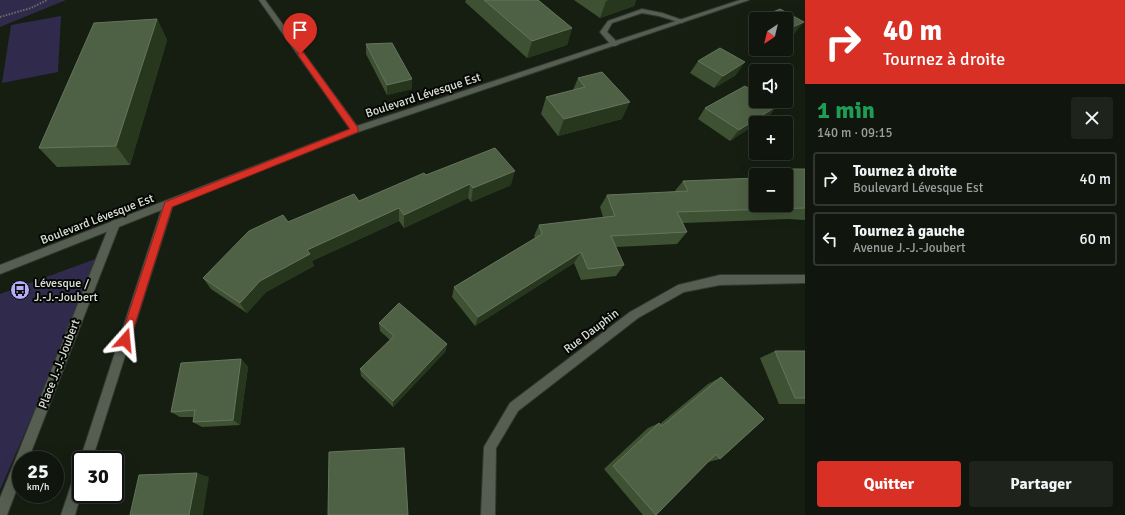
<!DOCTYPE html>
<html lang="fr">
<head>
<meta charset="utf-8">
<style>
  :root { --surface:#10160e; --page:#1e231c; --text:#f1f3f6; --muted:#9c9f9e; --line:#30352e; --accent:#d93025 }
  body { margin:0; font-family:Signika,sans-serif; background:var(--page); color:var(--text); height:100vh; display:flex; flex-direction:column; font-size:15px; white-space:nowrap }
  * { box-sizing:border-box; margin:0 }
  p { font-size:13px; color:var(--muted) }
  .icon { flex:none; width:22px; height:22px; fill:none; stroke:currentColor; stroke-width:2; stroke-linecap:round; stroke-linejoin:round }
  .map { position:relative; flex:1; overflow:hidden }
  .drawer { display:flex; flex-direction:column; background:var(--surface); width:320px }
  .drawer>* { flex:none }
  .banner { background:#d93025; color:#fff; overflow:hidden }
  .needle { width:26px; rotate:215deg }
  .controls { position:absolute; left:749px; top:12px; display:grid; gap:8px }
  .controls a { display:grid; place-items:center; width:44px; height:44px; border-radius:4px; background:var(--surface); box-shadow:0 4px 16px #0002,0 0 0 1px var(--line); font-size:20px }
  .speed { position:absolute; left:12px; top:451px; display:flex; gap:8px; font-size:20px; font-weight:700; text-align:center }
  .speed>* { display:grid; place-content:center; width:52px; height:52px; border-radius:50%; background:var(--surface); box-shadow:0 4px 16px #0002,0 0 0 1px var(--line); line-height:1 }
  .speed small { font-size:10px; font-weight:400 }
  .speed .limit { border:2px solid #111; border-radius:6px; background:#fff; color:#111 }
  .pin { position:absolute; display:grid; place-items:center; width:34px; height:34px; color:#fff; margin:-41px -17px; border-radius:50% 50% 50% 0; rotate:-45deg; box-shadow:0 0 4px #0007 }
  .pin .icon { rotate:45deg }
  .me { position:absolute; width:44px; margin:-22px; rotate:18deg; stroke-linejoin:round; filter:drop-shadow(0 0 3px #0008) }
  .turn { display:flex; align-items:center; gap:14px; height:84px; padding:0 12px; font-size:18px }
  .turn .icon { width:52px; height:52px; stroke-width:2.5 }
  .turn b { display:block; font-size:28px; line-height:34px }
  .round { display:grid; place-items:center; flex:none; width:42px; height:42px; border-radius:4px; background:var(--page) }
  .overview { display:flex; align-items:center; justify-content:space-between; height:68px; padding:0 12px }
  h1 { font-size:24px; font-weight:700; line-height:30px; color:#1e9e55 }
  .primary-button { display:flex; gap:8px; margin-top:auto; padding:8px 12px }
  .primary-button a { flex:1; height:46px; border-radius:4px; background:var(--accent); color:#fff; font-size:16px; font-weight:700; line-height:46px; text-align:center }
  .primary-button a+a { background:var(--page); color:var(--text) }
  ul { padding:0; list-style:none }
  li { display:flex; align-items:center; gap:12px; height:54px; margin:0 8px 6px; padding:0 4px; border:2px solid var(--line); border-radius:4px }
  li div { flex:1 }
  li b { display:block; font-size:15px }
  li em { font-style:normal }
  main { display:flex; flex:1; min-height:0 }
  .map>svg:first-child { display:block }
  .green { fill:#302b4d }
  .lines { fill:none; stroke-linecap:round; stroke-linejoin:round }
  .service-casing { stroke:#333831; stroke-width:2 }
  .minor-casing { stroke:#333831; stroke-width:2 }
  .tertiary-casing { stroke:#333831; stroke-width:2 }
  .path { stroke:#697166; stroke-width:2; stroke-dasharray:1.5 1.5; stroke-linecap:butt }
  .service { fill:#555e50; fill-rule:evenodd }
  .minor { fill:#555e50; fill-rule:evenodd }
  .tertiary { fill:#555e50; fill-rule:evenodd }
  .wall { fill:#3e5233 }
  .shaded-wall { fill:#27371e }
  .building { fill:#4f6144; stroke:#65755c }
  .route { fill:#d93025; stroke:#8d1f18 }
  .labels { text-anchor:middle; stroke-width:4; stroke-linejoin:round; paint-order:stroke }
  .street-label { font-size:12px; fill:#dbe1d9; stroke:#050703 }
  .poi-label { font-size:12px; fill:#dbe1d9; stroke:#050703; text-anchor:start }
</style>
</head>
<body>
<main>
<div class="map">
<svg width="805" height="515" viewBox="0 0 805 515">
  <rect width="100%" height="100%" fill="#161e12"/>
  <g class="green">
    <polygon points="0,0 66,0 0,27"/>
    <polygon points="61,16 58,72 2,83 11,25"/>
    <polygon points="101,257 0,490 0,294"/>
  </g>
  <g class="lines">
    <defs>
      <polygon id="service" points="642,9 662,13 685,21 682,23 659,16 642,13 612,23 607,32 619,44 615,46 612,46 600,32 608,21"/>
      <g id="minor">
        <polygon points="168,201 173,205 92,460 81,460 81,463 80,460 163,205"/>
        <polygon points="115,220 118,221 120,224 28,460 21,460 21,478 7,515 0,515 0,498 110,224 112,221"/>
        <polygon points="720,275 805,275 805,283 720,285 684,292 638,318 518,411 496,448 495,515 481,515 484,447 510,403 630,312 678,285"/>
        <polygon points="81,469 81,494 75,515 61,515 76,470"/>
      </g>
      <polygon id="tertiary" points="259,0 265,0 357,126 740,0 749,0 358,132 0,274 0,265 350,129"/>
    </defs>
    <use href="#service" class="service-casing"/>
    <use href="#minor" class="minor-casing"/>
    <use href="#tertiary" class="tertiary-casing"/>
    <polyline class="path" points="0,17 31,8 47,0"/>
    <use href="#service" class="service"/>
    <use href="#minor" class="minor"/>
    <use href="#tertiary" class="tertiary"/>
  </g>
  <g class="wall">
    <polygon points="466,0 538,0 572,28 567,45 527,58 465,2"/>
    <polygon points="574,0 636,0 634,6 600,18"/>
    <polygon points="157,19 167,40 130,165 57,167 39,148"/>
    <polygon points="756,20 756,36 748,31"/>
    <polygon points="366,44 412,79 412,89 387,95 366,54"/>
    <polygon points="698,61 736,75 714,88 690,73"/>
    <polygon points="578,78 622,119 558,136 541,114 546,97 573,90"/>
    <polygon points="777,106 768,117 758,123 756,123 756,124 730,141 698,119 705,108"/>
    <polygon points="786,169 805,169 805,220 788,219 683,223 687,232 677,244 616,247 624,265 616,276 581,280 574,263 475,326 452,297 454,287 535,238 534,236 539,225 603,217 600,207 607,195 674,192 683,181 786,205 786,175 781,175"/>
    <polygon points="426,175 511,185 471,202 468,198 404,228 399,221 312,261 314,266 266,292 247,313 211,289 203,278 288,222 359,201"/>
    <polygon points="379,323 447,344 445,352 393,407 361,376 360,369 390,340 380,331"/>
    <polygon points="775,351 805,351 805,404 779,404 760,358"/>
    <polygon points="241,359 248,367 240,425 202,427 193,422 194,417 180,417 171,412"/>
    <polygon points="721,377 720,459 708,462 656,515 643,515 604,469 648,428 659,423 660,424 708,384"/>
  </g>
  <g class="shaded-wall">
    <polygon points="609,0 636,0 634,6 600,18 606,1"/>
    <polygon points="157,19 167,40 130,165 116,146"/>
    <polygon points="804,22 794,34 786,38 786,30"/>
    <polygon points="572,28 567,45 527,58 532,41"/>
    <polygon points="745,62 736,75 714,88 723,76"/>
    <polygon points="412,79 412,89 387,95 387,85"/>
    <polygon points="630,102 622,119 558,136 564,119"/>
    <polygon points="777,106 768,117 758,123 756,123 756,124 730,141 739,130"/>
    <polygon points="515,171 511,185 471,202 473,188"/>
    <polygon points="470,184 468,198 404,228 404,215"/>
    <polygon points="399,208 399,221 312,261 314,266 266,292 247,313 240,303 260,281 307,250"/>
    <polygon points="581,252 574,263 475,326 478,317"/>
    <polygon points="447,344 445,352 393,407 393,401"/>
    <polygon points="241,359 248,367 240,425 233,420"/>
    <polygon points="197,473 209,477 203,515 189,515"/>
  </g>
  <g class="building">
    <polygon points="484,0 538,0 572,28 532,41"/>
    <polygon points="780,9 804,22 786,30 786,19 756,19"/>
    <polygon points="157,19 116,146 39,148 94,23"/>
    <polygon points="392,43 412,79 387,85 366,44"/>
    <polygon points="720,48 745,62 723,76 698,61"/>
    <polygon points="602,72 630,102 564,119 546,97 585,87 578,78"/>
    <polygon points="745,86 756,93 756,101 769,101 777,106 739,130 705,108"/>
    <polygon points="495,148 515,171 473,188 470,184 404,215 399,208 307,250 310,254 260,281 240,303 203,278 249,231 283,215 288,222 354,194 359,201 424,173 426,175"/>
    <polygon points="786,169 805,169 805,208 677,212 687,232 611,236 624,265 588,269 581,252 478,317 454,287 542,234 539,225 615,216 607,195 688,191 683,181 756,178 756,205 786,205 786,177 791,177"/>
    <polygon points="399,303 447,344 393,401 360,369 394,336 379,323"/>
    <polygon points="775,351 805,351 805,398 795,398"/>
    <polygon points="241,359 233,420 193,422 195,410 171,412 181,363"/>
    <polygon points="721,377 764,419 720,459 716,454 656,515 613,466 659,423 662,426"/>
    <polygon points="404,448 408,515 328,515 329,452"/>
    <polygon points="197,473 189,515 130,515 139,475"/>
  </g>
  <polygon class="route" points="298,52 303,52 358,128 358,132 172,207 130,340 128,343 125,345 121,343 120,340 165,202 350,129 298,55"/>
  <defs>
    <symbol id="bus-disc" viewBox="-11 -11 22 22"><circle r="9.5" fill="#b4acf9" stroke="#050703"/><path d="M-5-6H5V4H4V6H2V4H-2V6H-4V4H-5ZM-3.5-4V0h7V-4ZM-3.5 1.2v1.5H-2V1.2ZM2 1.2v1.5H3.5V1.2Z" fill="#111"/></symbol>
  </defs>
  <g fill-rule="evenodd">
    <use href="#bus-disc" x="9" y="279" width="22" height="22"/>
  </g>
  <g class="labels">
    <g class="street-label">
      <text transform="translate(423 95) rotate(-18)" y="4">Boulevard Lévesque Est</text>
      <text transform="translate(97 219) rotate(-21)" y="4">Boulevard Lévesque Est</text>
      <text transform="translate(591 331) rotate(-37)" y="4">Rue Dauphin</text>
      <text transform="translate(59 364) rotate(-69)" y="4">Place J.-J.-Joubert</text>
    </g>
    <g class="poi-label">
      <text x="34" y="287">Lévesque /<tspan x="34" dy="14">J.-J.-Joubert</tspan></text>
    </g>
  </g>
</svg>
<div class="controls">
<a><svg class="needle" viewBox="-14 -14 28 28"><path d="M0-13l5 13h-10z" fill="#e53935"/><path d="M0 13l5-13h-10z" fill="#9c9f9e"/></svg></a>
<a><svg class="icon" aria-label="sound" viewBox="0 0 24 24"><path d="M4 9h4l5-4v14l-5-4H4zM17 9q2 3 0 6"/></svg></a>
<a>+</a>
<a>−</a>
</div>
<div class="speed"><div>25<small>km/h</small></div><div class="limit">30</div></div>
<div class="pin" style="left:300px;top:54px;background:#d93025"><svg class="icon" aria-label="arrive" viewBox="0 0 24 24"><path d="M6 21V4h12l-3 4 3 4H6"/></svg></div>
<svg class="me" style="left:125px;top:340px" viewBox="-20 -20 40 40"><path d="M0-17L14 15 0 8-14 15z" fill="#d93025" stroke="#fff" stroke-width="4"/></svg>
</div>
<section class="drawer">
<div class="banner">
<div class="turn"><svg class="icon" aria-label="right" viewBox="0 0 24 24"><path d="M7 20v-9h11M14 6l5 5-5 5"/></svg><div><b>40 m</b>Tournez à droite</div></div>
</div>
<div class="overview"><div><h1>1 min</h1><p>140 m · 09:15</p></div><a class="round"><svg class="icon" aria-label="close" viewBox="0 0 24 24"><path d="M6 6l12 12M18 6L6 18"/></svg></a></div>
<ul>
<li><svg class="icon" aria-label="right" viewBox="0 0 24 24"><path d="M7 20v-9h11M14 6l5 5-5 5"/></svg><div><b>Tournez à droite</b><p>Boulevard Lévesque Est</p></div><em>40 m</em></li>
<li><svg class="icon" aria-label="left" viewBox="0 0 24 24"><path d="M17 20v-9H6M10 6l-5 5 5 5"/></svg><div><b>Tournez à gauche</b><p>Avenue J.-J.-Joubert</p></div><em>60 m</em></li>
</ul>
<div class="primary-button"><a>Quitter</a><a>Partager</a></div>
</section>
</main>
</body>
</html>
